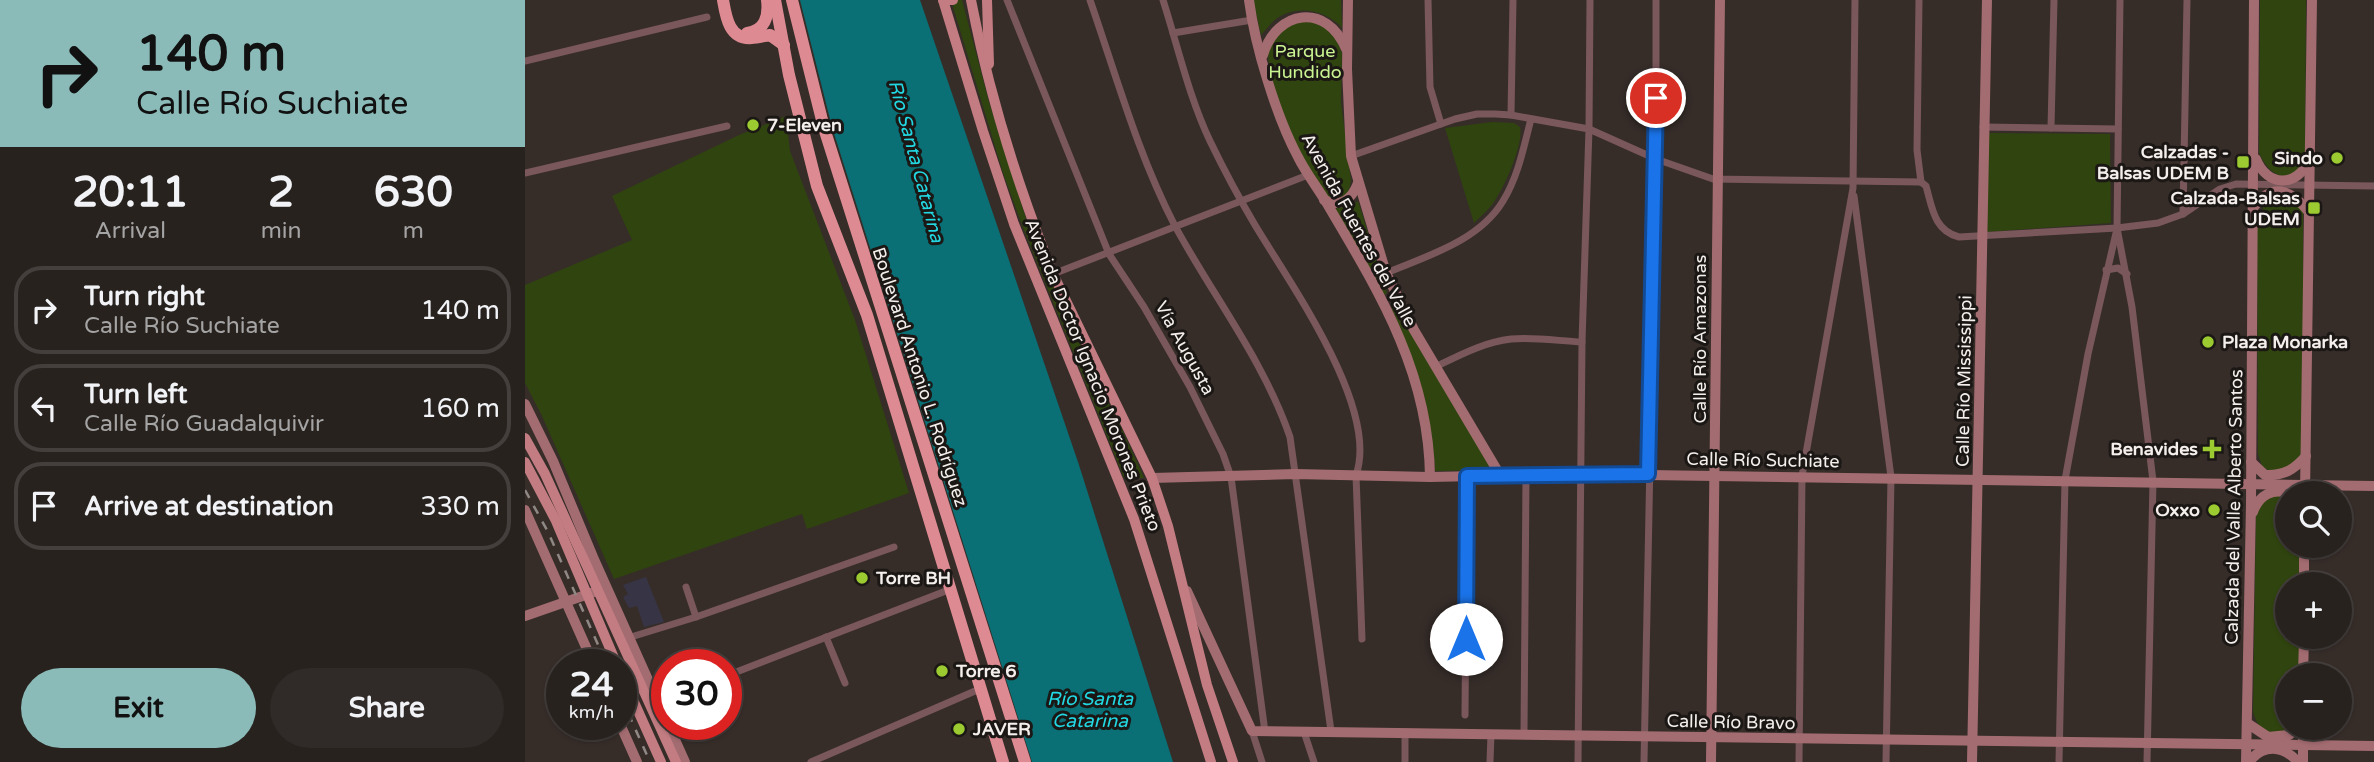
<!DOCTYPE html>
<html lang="en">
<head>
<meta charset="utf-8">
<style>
  :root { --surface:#28221f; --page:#302a28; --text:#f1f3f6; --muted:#a5a4a4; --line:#443f3d; --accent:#8bbbb9 }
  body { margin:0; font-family:"Varela Round",sans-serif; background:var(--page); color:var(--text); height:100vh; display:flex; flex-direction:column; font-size:26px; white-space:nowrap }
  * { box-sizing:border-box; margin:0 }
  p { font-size:23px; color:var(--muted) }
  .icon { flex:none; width:38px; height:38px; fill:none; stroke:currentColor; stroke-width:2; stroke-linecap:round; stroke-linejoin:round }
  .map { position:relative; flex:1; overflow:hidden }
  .side { display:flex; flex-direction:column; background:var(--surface); width:525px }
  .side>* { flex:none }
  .guide { background:#8bbbb9; color:#111; overflow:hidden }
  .buttons { position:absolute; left:1750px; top:481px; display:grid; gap:14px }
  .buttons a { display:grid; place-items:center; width:77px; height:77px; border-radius:50%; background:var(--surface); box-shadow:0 2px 5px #0004,0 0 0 2px var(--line); font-size:35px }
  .speed { position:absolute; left:21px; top:649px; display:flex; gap:14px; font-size:35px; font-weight:700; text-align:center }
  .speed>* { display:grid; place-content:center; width:91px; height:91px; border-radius:50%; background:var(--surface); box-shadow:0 2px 5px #0004,0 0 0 2px var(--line); line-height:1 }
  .speed small { font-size:18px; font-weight:400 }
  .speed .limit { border:10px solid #d22; background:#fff; color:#111 }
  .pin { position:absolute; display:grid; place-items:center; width:60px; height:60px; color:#fff; margin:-30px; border:4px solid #fff; border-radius:50%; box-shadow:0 2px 7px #0007 }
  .me { position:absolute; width:77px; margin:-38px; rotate:0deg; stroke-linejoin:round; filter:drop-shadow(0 0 5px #0008) }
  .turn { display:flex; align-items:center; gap:24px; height:147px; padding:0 21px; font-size:32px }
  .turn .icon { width:91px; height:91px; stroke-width:2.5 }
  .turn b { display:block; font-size:49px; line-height:60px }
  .eta { display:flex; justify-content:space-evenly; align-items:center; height:119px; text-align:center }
  .eta b { font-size:42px; font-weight:700; line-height:49px }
  .primary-button { display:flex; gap:14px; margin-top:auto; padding:14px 21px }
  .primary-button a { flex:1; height:80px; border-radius:42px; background:var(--accent); color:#111; font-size:28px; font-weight:700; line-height:80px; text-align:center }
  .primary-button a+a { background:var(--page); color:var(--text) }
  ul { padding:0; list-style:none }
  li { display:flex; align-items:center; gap:21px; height:88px; margin:0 14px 10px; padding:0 7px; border:4px solid var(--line); border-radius:28px }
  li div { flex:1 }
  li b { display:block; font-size:26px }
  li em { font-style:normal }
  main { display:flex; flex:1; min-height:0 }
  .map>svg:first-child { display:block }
  .commercial { fill:#373445 }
  .green { fill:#30440f }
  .water { fill:#0a7075 }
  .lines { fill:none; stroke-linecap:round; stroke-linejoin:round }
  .street { stroke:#7a575a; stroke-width:7 }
  .secondary { stroke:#a36c71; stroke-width:10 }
  .primary { stroke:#c27c82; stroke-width:10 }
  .highway { stroke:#de8a92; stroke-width:12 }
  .rail { stroke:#8f8884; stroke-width:2.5; stroke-dasharray:9 9; stroke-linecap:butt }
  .primary-bridge { stroke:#c27c82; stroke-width:10 }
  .route-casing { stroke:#114b97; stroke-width:18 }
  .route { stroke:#1a73e8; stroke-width:12 }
  .poi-dot { fill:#9cca31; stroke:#1a1715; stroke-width:2.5 }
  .labels { text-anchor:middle; stroke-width:6; stroke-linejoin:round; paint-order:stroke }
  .park-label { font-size:18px; fill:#caf391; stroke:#1a1715 }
  .poi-label { font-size:18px; font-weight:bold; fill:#f4efec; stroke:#1a1715; text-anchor:start }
  .street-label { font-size:18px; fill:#f4efec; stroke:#1a1715 }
  .water-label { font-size:19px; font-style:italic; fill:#22d9e3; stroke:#1a1715 }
</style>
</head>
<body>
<main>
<section class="side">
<div class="guide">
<div class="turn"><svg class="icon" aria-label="right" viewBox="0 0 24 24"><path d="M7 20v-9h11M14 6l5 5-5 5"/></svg><div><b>140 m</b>Calle Río Suchiate</div></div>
</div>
<div class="eta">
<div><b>20:11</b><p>Arrival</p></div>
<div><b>2</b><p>min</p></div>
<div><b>630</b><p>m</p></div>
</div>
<ul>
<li><svg class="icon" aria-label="right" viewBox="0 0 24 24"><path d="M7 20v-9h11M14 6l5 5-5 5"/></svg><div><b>Turn right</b><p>Calle Río Suchiate</p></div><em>140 m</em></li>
<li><svg class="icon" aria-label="left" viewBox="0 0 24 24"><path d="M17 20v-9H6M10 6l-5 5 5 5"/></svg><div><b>Turn left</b><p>Calle Río Guadalquivir</p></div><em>160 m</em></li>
<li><svg class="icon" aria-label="arrive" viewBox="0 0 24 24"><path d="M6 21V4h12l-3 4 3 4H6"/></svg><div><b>Arrive at destination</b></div><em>330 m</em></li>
</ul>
<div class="primary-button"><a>Exit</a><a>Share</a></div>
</section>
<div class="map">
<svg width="1849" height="762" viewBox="0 0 1849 762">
  <rect width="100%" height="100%" fill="#362d29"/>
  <polygon class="commercial" points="121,577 139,622 119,627 112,606 104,608 98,597 103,594 98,585"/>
  <g class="green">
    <polygon points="426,0 437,0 464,102 502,222 570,378 596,427 619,478 599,478 497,225 478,173"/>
    <path d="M728 0H816L817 28C802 10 771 4 751 19 746 23 741 30 736 35Z"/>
    <path d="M1735 0H1781L1780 153C1772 187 1746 181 1734 153Z"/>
    <path d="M780 20 797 25 810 37 817 53 816 102 826 181 823 194 809 201C806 199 802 198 800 195 781 177 733 66 745 43 753 28 764 25 780 20Z"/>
    <polygon points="261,116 265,151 330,320 384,493 282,529 277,514 89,579 17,416 0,383 0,285 107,240 87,196 214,135"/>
    <path d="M967 122 989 123 995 127C999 143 981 183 972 197 967 207 957 215 949 223L920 128Z"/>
    <polygon points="1463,133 1585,134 1586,223 1462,232"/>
    <path d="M1753 196 1768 198 1778 208V455L1770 465 1746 472 1737 466 1733 454 1732 225C1735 211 1739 202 1753 196Z"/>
    <polygon points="833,201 862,293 859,295 809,209 827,205"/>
    <path d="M870 304 967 470 910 471C908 412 887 361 866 307Z"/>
    <path d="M1762 494V546H1778L1777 584H1762V637H1776V675L1762 676V728H1768C1745 740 1736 736 1728 712L1731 510 1739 497Z"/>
  </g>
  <polygon class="water" points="275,0 395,0 554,465 648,762 507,762 307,127"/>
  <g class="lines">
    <g class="street">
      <polyline points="482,0 584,254 619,307 665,387 698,454 706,477 740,732"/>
      <path d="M565 0C591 75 613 155 650 226 688 296 739 361 765 437L806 731"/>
      <path d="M638 0C653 47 664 97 685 141 699 170 714 198 730 225 764 282 855 408 831 475L837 639"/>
      <polyline points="903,0 905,87 916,124"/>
      <polyline points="1394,0 1392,150 1396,182"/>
      <polyline points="1595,0 1592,228 1607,307 1628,481 1622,762"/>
      <polyline points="648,33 727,20"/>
      <polyline points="0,61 182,17"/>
      <polyline points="986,115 988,0"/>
      <polyline points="1458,127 1593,129"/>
      <polyline points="1526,128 1529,0"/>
      <path d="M826 156 930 119 952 114H970L986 115 1064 129 1131 159 1188 179 1396 182 1401 186C1407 207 1409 231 1434 237L1592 228 1633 223 1658 214 1695 189 1711 184 1849 186"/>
      <polyline points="0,173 202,126"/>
      <polyline points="1329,196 1366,477 1361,762"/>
      <polyline points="1658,214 1662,0"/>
      <polyline points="1581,270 1593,268 1602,274"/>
      <path d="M861 273C902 256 954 241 978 201 993 177 999 146 1006 119"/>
      <polyline points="528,274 783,175"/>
      <path d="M910 367C935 355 959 342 986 339 1009 337 1034 341 1057 342"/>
      <polyline points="161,587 171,617"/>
      <polyline points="106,637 171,617 369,547"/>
      <polyline points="301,637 320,683"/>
      <polyline points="201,676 426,589"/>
      <polyline points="940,715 942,476"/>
      <polyline points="727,731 737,762"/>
      <polyline points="779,732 789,762"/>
      <polyline points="999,734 1001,475"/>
      <polyline points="286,762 457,688"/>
      <polyline points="880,762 880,732"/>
      <polyline points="965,762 966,734"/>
      <polyline points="1053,762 1057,342 1064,129 1065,0"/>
      <polyline points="1119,762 1131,159 1131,0"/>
      <polyline points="1274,762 1277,476 1328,188 1330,0"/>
      <polyline points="1534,762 1540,480 1563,354 1591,233"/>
    </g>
    <g class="secondary">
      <path d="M724 0C730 46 751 116 773 157 781 173 792 187 801 202 853 290 904 371 905 477"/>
      <polyline points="823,0 822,69 826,156 861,273 889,330 975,475"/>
      <path d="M738 55C751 10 802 2 821 49"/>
      <path d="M1731 159C1742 187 1772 188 1784 160"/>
      <path d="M799 200C816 208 827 199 833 183"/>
      <path d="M1728 208C1747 182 1765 189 1783 211"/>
      <polyline points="0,404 28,461 68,557 142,722"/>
      <path d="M1726 462 1740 475C1758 476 1769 470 1781 456"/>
      <polyline points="627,478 770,474 905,477 1057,474 1849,486"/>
      <polyline points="1780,494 1787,0"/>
      <polyline points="0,510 69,665"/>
      <path d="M1728 512C1734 495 1748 487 1766 494"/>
      <polyline points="1779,584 1779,546"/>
      <polyline points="662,591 727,731 1849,746"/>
      <polyline points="0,616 69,592"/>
      <polyline points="1778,676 1779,637"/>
      <polyline points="1722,723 1743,737 1764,735 1773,728"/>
      <polyline points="95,724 112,762"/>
      <polyline points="143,724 160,762"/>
      <polyline points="1186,762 1195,0"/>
      <polyline points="1447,762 1462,0"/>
      <polyline points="1721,762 1726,504 1729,0"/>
      <path d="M1724 762C1738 744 1758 745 1773 762"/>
      <polyline points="1778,762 1778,728"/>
    </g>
    <g class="primary">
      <polyline points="418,0 458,131 489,224 609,519 686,762"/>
      <path d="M446 0C464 95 492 184 528 274L627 478 643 526 682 685 708 762"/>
      <polyline points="462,0 464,64"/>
      <polyline points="0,438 20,474 151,762"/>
      <polyline points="0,462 31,521 92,665"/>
      <polyline points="96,673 136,762"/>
    </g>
    <g class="highway">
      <path d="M198 0C201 17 204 40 227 38 233 38 239 36 245 35L259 45"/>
      <polyline points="250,0 264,75 292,186 342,315 478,762"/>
      <polyline points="267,0 299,128 500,762"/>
      <path d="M222 33C240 31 244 16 242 0"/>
    </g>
    <g class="rail">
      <polyline points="0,490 23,532 82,665"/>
      <polyline points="96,697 125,762"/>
    </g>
    <polyline class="primary-bridge" points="418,0 428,0"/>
  </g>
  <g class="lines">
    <defs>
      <polyline id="route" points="941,639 942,476 1123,474 1131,98"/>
    </defs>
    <use href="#route" class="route-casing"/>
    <use href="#route" class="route"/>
  </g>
  <g class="poi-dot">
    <circle cx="228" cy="125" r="7"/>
    <circle cx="1812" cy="158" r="7"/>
    <rect x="1711" y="155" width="14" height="14" rx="3.5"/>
    <rect x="1782" y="201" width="14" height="14" rx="3.5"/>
    <circle cx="1683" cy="342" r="7"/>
    <path d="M1683.5 438.5h7v7h7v7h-7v7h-7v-7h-7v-7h7z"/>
    <circle cx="1689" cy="510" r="7"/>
    <circle cx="337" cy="578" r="7"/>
    <circle cx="417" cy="671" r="7"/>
    <circle cx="434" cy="729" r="7"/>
  </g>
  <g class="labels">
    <g class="park-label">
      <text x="780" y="57">Parque<tspan x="780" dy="21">Hundido</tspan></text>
    </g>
    <g class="poi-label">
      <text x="242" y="131">7-Eleven</text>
      <text x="1704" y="158" text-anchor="end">Calzadas -<tspan x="1704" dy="21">Balsas UDEM B</tspan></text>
      <text x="1798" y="164" text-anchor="end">Sindo</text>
      <text x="1775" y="204" text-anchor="end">Calzada-Balsas<tspan x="1775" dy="21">UDEM</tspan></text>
      <text x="1697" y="348">Plaza Monarka</text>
      <text x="1673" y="455" text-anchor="end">Benavides</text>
      <text x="1675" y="516" text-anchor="end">Oxxo</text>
      <text x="351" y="584">Torre BH</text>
      <text x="431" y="677">Torre 6</text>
      <text x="448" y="735">JAVER</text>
    </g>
    <g class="street-label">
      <text transform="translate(834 230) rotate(61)" y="6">Avenida Fuentes del Valle</text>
      <text transform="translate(1175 339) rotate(-90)" y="6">Calle Río Amazonas</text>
      <text transform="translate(660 348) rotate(61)" y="6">Vía Augusta</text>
      <text transform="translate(568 375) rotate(68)" y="6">Avenida Doctor Ignacio Morones Prieto</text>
      <text transform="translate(395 377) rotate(72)" y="6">Boulevard Antonio L. Rodríguez</text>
      <text transform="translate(1439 381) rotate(-89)" y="6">Calle Río Mississippi</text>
      <text transform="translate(1238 460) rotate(1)" y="6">Calle Río Suchiate</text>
      <text transform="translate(1709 507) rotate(-89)" y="6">Calzada del Valle Alberto Santos</text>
      <text transform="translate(1206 722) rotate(1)" y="6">Calle Río Bravo</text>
    </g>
    <g class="water-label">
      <text transform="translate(392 161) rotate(75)" y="7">Río Santa Catarina</text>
      <text x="565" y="705">Río Santa<tspan x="565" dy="22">Catarina</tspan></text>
    </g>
  </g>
</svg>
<div class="buttons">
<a><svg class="icon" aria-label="search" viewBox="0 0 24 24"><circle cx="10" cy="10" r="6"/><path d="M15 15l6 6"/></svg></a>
<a>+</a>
<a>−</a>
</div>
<div class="speed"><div>24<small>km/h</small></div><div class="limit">30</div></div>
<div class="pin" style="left:1131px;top:98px;background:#d93025"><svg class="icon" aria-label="arrive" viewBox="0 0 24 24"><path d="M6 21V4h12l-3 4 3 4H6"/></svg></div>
<svg class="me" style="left:941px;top:639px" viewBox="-20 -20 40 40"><circle r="19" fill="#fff"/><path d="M0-13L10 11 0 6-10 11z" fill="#1a73e8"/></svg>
</div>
</main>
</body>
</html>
